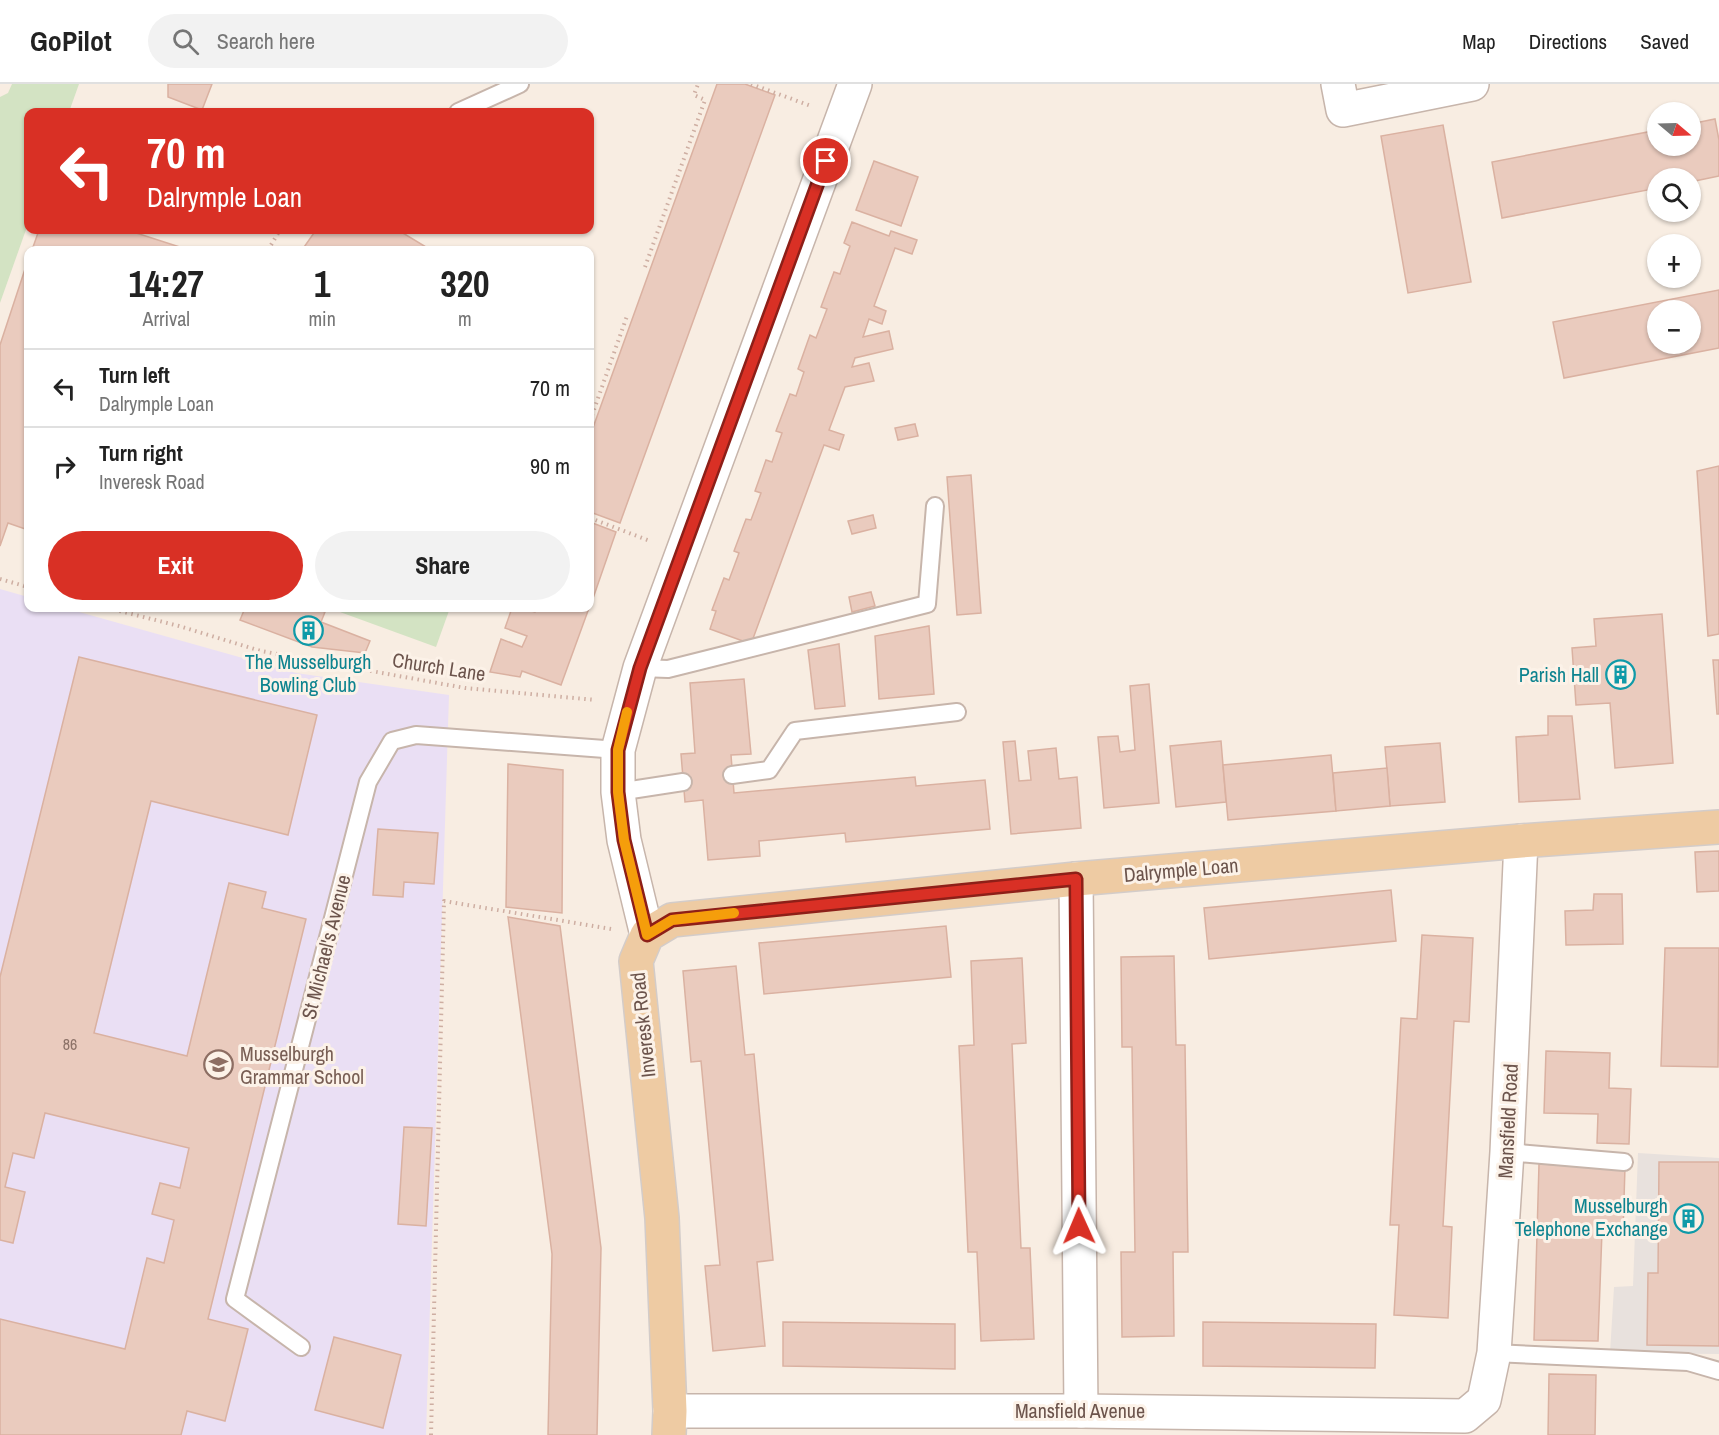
<!DOCTYPE html>
<html lang="en">
<head>
<meta charset="utf-8">
<style>
  :root { --surface:#fff; --page:#f2f2f2; --text:#222; --muted:#767676; --line:#e0e0e0; --accent:#d93025 }
  body { margin:0; font-family:"Archivo Narrow",sans-serif; background:var(--page); color:var(--text); height:100vh; display:flex; flex-direction:column; font-size:22px; white-space:nowrap }
  * { box-sizing:border-box; margin:0 }
  p { font-size:20px; color:var(--muted) }
  .icon { flex:none; width:33px; height:33px; fill:none; stroke:currentColor; stroke-width:2; stroke-linecap:round; stroke-linejoin:round }
  .map { position:relative; flex:1; overflow:hidden }
  .details { position:absolute; left:24px; top:162px; width:570px; height:366px; display:flex; flex-direction:column; background:var(--surface); border-radius:12px; box-shadow:0 2px 4px #0004 }
  .details>* { flex:none }
  .guide { position:absolute; left:24px; top:24px; width:570px; height:126px; border-radius:12px; box-shadow:0 2px 4px #0004; background:#d93025; color:#fff; overflow:hidden }
  .needle { width:39px; rotate:109deg }
  .controls { position:absolute; left:1647px; top:18px; display:grid; gap:12px }
  .controls a { display:grid; place-items:center; width:54px; height:54px; border-radius:50%; background:var(--surface); box-shadow:0 2px 4px #0004; font-size:30px }
  .pin { position:absolute; display:grid; place-items:center; width:51px; height:51px; color:#fff; margin:-26px; border:3px solid #fff; border-radius:50%; box-shadow:0 2px 6px #0007 }
  .me { position:absolute; width:66px; margin:-33px; rotate:359deg; stroke-linejoin:round; filter:drop-shadow(0 0 4px #0008) }
  .turn { display:flex; align-items:center; gap:21px; height:126px; padding:0 24px; font-size:27px }
  .turn .icon { width:78px; height:78px; stroke-width:2.5 }
  .turn b { display:block; font-size:42px; line-height:51px }
  .eta { display:flex; justify-content:space-evenly; align-items:center; height:102px; text-align:center }
  .eta b { font-size:36px; font-weight:800; line-height:42px }
  .cta { display:flex; gap:12px; margin-top:auto; padding:12px 24px }
  .cta a { flex:1; height:69px; border-radius:36px; background:var(--accent); color:#fff; font-size:24px; font-weight:800; line-height:69px; text-align:center }
  .cta a+a { background:var(--page); color:var(--text) }
  ul { padding:0; list-style:none }
  li { display:flex; align-items:center; gap:18px; height:78px; padding:0 24px; border-top:2px solid var(--line) }
  li div { flex:1 }
  li b { display:block; font-size:22px }
  li em { font-style:normal }
  header { display:flex; align-items:center; gap:36px; box-sizing:border-box; height:84px; padding:0 30px; background:var(--surface); border-bottom:2px solid var(--line) }
  header strong { font-size:28px }
  nav { display:flex; gap:33px; margin-inline-start:auto; font-size:21px }
  .search { width:420px; height:54px; background:var(--page); display:flex; align-items:center; gap:15px; box-sizing:border-box; padding:0 21px; border-radius:33px; color:var(--muted); font-size:22px }
  .map>svg:first-child { display:block }
  .industrial { fill:#e8e1dd }
  .education { fill:#eadff4 }
  .green { fill:#d3e3c3 }
  .building { fill:#eacbbe; stroke:#dab1a1; stroke-width:1.5; fill-rule:evenodd }
  .lines { fill:none; stroke-linecap:round; stroke-linejoin:round }
  .lane-casing { stroke:#c7b5ab; stroke-width:20 }
  .street-casing { stroke:#c7b5ab; stroke-width:36 }
  .primary-casing { stroke:#d3ccc9; stroke-width:36 }
  .path { stroke:#ceaea2; stroke-width:4; stroke-dasharray:1.5 4.5; stroke-linecap:butt }
  .lane { stroke:#fff; stroke-width:16 }
  .street { stroke:#fff; stroke-width:33 }
  .primary { stroke:#eecba3; stroke-width:33 }
  .route-casing { stroke:#8d1f18; stroke-width:15 }
  .route { stroke:#d93025; stroke-width:10 }
  .slow { stroke:#f59e0b; stroke-width:10 }
  .labels { text-anchor:middle; stroke-width:6; stroke-linejoin:round; paint-order:stroke }
  .number-label { font-size:16px; fill:#8c7268 }
  .culture-label { font-size:20px; fill:#0d838f; stroke:#fcf2e8; text-anchor:end }
  .street-label { font-size:20px; fill:#6c544c; stroke:#fcf2e8 }
  .education-label { font-size:20px; fill:#785e54; stroke:#fcf2e8; text-anchor:start }
</style>
</head>
<body>
<header>
<strong>GoPilot</strong>
<div class="search"><svg class="icon" aria-label="search" viewBox="0 0 24 24"><circle cx="10" cy="10" r="6"/><path d="M15 15l6 6"/></svg>Search here</div>
<nav><a>Map</a><a>Directions</a><a>Saved</a></nav>
</header>
<div class="map">
<svg width="1719" height="1351" viewBox="0 0 1719 1351">
  <rect width="100%" height="100%" fill="#f8ede2"/>
  <polygon class="industrial" points="1638,1069 1719,1074 1719,1270 1610,1269 1614,1203 1633,1202"/>
  <polygon class="education" points="0,505 28,513 28,524 65,524 296,589 449,611 426,1351 0,1351"/>
  <g class="green">
    <polygon points="12,0 79,0 69,28 28,28 28,140 0,219 0,13 8,9"/>
    <polygon points="329,524 450,524 436,563"/>
  </g>
  <g class="building">
    <polygon points="168,0 212,0 202,26 168,13"/>
    <polygon points="717,0 745,0 775,11 620,439 590,428 590,352"/>
    <polygon points="1715,35 1719,56 1719,92 1690,98 1690,94 1658,94 1658,104 1502,134 1492,78 1658,46 1658,62 1690,62 1690,40"/>
    <polygon points="1443,41 1471,198 1408,209 1381,52"/>
    <polygon points="874,77 918,93 901,142 856,126"/>
    <polygon points="852,138 889,152 891,147 917,156 912,170 895,164 874,222 886,227 882,240 869,235 863,253 889,247 893,265 855,274 852,283 869,279 874,297 845,303 829,346 844,351 839,366 824,361 751,560 710,545 716,527 712,526 724,494 729,496 739,469 734,467 746,435 751,436 761,409 755,407 766,376 772,378 782,349 776,347 790,310 796,312 804,288 798,285 810,251 816,254 827,225 821,223 834,188 840,190 850,162 844,159"/>
    <polygon points="39,146 127,146 189,166 32,166"/>
    <polygon points="316,146 398,146 431,166 302,166"/>
    <polygon points="28,176 28,446 8,439 0,462 0,261"/>
    <path d="M1719 206V264L1564 294 1553 238ZM1658 226H1690V260H1658Z"/>
    <polygon points="915,340 918,352 898,356 895,344"/>
    <polygon points="1719,382 1719,550 1708,552 1697,387"/>
    <polygon points="971,391 981,529 957,531 947,393"/>
    <polygon points="873,431 876,444 852,450 848,437"/>
    <polygon points="590,438 616,448 590,523"/>
    <polygon points="871,508 875,522 852,528 849,513"/>
    <polygon points="245,524 312,524 325,528 321,538 370,557 365,569 312,563 240,536"/>
    <polygon points="512,524 522,524 535,528 537,524 589,524 561,601 522,587 520,593 490,588 501,555 522,563 527,552 505,544"/>
    <polygon points="1662,530 1673,679 1615,684 1610,619 1576,621 1572,564 1596,562 1594,535"/>
    <polygon points="929,542 934,610 879,615 875,552"/>
    <polygon points="839,560 845,622 815,625 808,566"/>
    <polygon points="79,573 317,631 288,751 151,717 94,949 187,972 229,799 266,808 262,824 306,835 208,1235 248,1245 225,1337 187,1327 181,1351 0,1351 0,1235 125,1265 147,1174 164,1179 174,1136 152,1130 160,1099 180,1104 189,1064 45,1029 34,1074 13,1069 5,1103 25,1108 13,1159 0,1156 0,893"/>
    <polygon points="1713,576 1719,576 1719,630 1717,630"/>
    <polygon points="744,595 751,670 731,671 734,709 915,693 916,702 985,696 990,745 846,758 845,749 759,757 760,772 708,776 703,716 685,718 681,670 695,669 690,599"/>
    <polygon points="1149,600 1159,719 1104,724 1098,653 1118,652 1120,668 1135,666 1130,602"/>
    <polygon points="1548,632 1572,632 1580,715 1519,718 1516,653 1548,651"/>
    <polygon points="1015,657 1019,697 1031,696 1028,667 1056,664 1059,695 1077,693 1081,744 1011,750 1003,658"/>
    <polygon points="1221,657 1226,718 1176,723 1170,662"/>
    <polygon points="1440,659 1445,718 1390,722 1385,663"/>
    <polygon points="1331,671 1336,727 1228,736 1223,681"/>
    <polygon points="508,680 563,686 562,829 506,823"/>
    <polygon points="1387,684 1390,722 1336,727 1333,689"/>
    <polygon points="378,745 438,749 434,800 404,798 403,813 373,811"/>
    <polygon points="1719,767 1719,807 1697,808 1695,768"/>
    <polygon points="1391,806 1396,857 1209,875 1204,824"/>
    <polygon points="1594,810 1622,810 1623,860 1566,861 1565,827 1593,826"/>
    <polygon points="508,833 560,842 601,1164 597,1351 548,1351 552,1170"/>
    <polygon points="946,842 951,893 764,910 759,859"/>
    <polygon points="1422,851 1473,854 1469,938 1454,937 1443,1142 1452,1143 1448,1234 1394,1231 1399,1141 1390,1141 1401,934 1417,935"/>
    <polygon points="1665,864 1719,864 1718,983 1661,982"/>
    <polygon points="1174,872 1176,961 1185,961 1188,1168 1173,1168 1174,1252 1122,1253 1121,1168 1135,1168 1132,963 1122,963 1121,873"/>
    <polygon points="1022,874 1026,959 1012,960 1021,1164 1030,1164 1034,1255 981,1257 977,1168 968,1168 959,962 974,961 971,877"/>
    <polygon points="736,882 745,971 754,970 773,1176 757,1178 765,1262 713,1267 705,1182 720,1181 701,977 691,978 683,887"/>
    <polygon points="1546,967 1610,969 1609,1004 1631,1005 1629,1060 1597,1059 1598,1030 1544,1029"/>
    <polygon points="404,1043 432,1044 426,1142 398,1140"/>
    <polygon points="1659,1078 1719,1078 1719,1262 1647,1261 1648,1189 1658,1189"/>
    <polygon points="1539,1080 1625,1083 1623,1148 1602,1147 1598,1257 1534,1256"/>
    <polygon points="783,1238 955,1240 955,1285 783,1282"/>
    <polygon points="1203,1238 1376,1240 1375,1284 1203,1282"/>
    <polygon points="334,1253 401,1271 383,1344 315,1326"/>
    <polygon points="1549,1290 1596,1291 1595,1351 1548,1351"/>
  </g>
  <g class="lines">
    <defs>
      <g id="lane">
        <polyline points="458,28 520,0"/>
        <polyline points="640,584 668,585 927,520 935,422"/>
        <polyline points="732,691 769,686 795,647 957,628"/>
        <polyline points="618,708 683,698"/>
        <polyline points="1507,1068 1624,1078"/>
        <polyline points="301,1263 235,1215 368,698 392,657 416,651 618,666"/>
        <polyline points="1494,1269 1688,1278 1719,1287"/>
      </g>
      <g id="street">
        <polyline points="1338,0 1343,26 1472,0"/>
        <polyline points="1076,795 1081,1327"/>
        <polyline points="647,851 624,756 618,708 618,666 640,584 855,0"/>
        <polyline points="670,1327 1081,1327 1465,1332 1484,1316 1494,1269 1507,1068 1521,757"/>
      </g>
      <polyline id="primary" points="669,1351 670,1327 662,1134 636,877 647,851 672,836 1076,795 1521,757 1719,743"/>
    </defs>
    <use href="#lane" class="lane-casing"/>
    <use href="#street" class="street-casing"/>
    <use href="#primary" class="primary-casing"/>
    <g class="path">
      <polyline points="751,0 811,22"/>
      <polyline points="268,166 280,146"/>
      <polyline points="645,183 705,16 694,11 698,0"/>
      <polyline points="590,337 627,232"/>
      <polyline points="590,434 650,457"/>
      <polyline points="0,495 28,503"/>
      <polyline points="108,524 179,542 261,567 465,604 596,616"/>
      <polyline points="431,1351 444,817 611,845"/>
    </g>
    <use href="#lane" class="lane"/>
    <use href="#street" class="street"/>
    <use href="#primary" class="primary"/>
  </g>
  <g class="lines">
    <defs>
      <polyline id="route" points="826,77 640,584 618,666 618,708 624,756 644,838 647,851 672,836 1076,795 1079,1142"/>
    </defs>
    <use href="#route" class="route-casing"/>
    <use href="#route" class="route"/>
    <polyline class="slow" points="627,628 618,666 618,708 624,756 647,851 672,836 734,829"/>
  </g>
  <defs>
    <symbol id="building-ring" viewBox="-11 -11 22 22"><circle r="9.5" fill="#fcf2e8" stroke="#0f9aa8" stroke-width="1.5"/><path d="M-4-6H4V6H1V3H-1V6H-4ZM-2.5-4.3h1.7v1.8h-1.7ZM.8-4.3h1.7v1.8H.8ZM-2.5-1h1.7V.8h-1.7ZM.8-1h1.7V.8H.8Z" fill="#0f9aa8"/></symbol>
    <symbol id="school-ring" viewBox="-11 -11 22 22"><circle r="9.5" fill="#fcf2e8" stroke="#8d6e63" stroke-width="1.5"/><path d="M0-5L7-2L0 1L-7-2ZM-4 1L0 2.5L4 1V4Q0 6-4 4Z" fill="#8d6e63"/></symbol>
  </defs>
  <g fill-rule="evenodd">
    <use href="#building-ring" x="292" y="530" width="33" height="33"/>
    <use href="#building-ring" x="1604" y="574" width="33" height="33"/>
    <use href="#school-ring" x="202" y="964" width="33" height="33"/>
    <use href="#building-ring" x="1672" y="1118" width="33" height="33"/>
  </g>
  <g class="labels">
    <g class="number-label">
      <text x="70" y="966">86</text>
    </g>
    <g class="culture-label">
      <text x="308" y="585" text-anchor="middle">The Musselburgh<tspan x="308" dy="23">Bowling Club</tspan></text>
      <text x="1599" y="598">Parish Hall</text>
      <text x="1668" y="1129">Musselburgh<tspan x="1668" dy="23">Telephone Exchange</tspan></text>
    </g>
    <g class="street-label">
      <text transform="translate(439 583) rotate(9)" y="7">Church Lane</text>
      <text transform="translate(1181 786) rotate(-5)" y="7">Dalrymple Loan</text>
      <text transform="translate(326 863) rotate(-76)" y="7">St Michael's Avenue</text>
      <text transform="translate(643 941) rotate(-96)" y="7">Inveresk Road</text>
      <text transform="translate(1508 1037) rotate(-87)" y="7">Mansfield Road</text>
      <text x="1080" y="1334">Mansfield Avenue</text>
    </g>
    <g class="education-label">
      <text x="240" y="977">Musselburgh<tspan x="240" dy="23">Grammar School</tspan></text>
    </g>
  </g>
</svg>
<div class="controls">
<a><svg class="needle" viewBox="-14 -14 28 28"><path d="M0-13l5 13h-10z" fill="#e53935"/><path d="M0 13l5-13h-10z" fill="#767676"/></svg></a>
<a><svg class="icon" aria-label="search" viewBox="0 0 24 24"><circle cx="10" cy="10" r="6"/><path d="M15 15l6 6"/></svg></a>
<a>+</a>
<a>−</a>
</div>
<div class="pin" style="left:826px;top:77px;background:#d93025"><svg class="icon" aria-label="arrive" viewBox="0 0 24 24"><path d="M6 21V4h12l-3 4 3 4H6"/></svg></div>
<svg class="me" style="left:1079px;top:1142px" viewBox="-20 -20 40 40"><path d="M0-17L14 15 0 8-14 15z" fill="#d93025" stroke="#fff" stroke-width="4"/></svg>
<div class="guide">
<div class="turn"><svg class="icon" aria-label="left" viewBox="0 0 24 24"><path d="M17 20v-9H6M10 6l-5 5 5 5"/></svg><div><b>70 m</b>Dalrymple Loan</div></div>
</div>
<section class="details">
<div class="eta">
<div><b>14:27</b><p>Arrival</p></div>
<div><b>1</b><p>min</p></div>
<div><b>320</b><p>m</p></div>
</div>
<ul>
<li><svg class="icon" aria-label="left" viewBox="0 0 24 24"><path d="M17 20v-9H6M10 6l-5 5 5 5"/></svg><div><b>Turn left</b><p>Dalrymple Loan</p></div><em>70 m</em></li>
<li><svg class="icon" aria-label="right" viewBox="0 0 24 24"><path d="M7 20v-9h11M14 6l5 5-5 5"/></svg><div><b>Turn right</b><p>Inveresk Road</p></div><em>90 m</em></li>
</ul>
<div class="cta"><a>Exit</a><a>Share</a></div>
</section>
</div>
</body>
</html>
